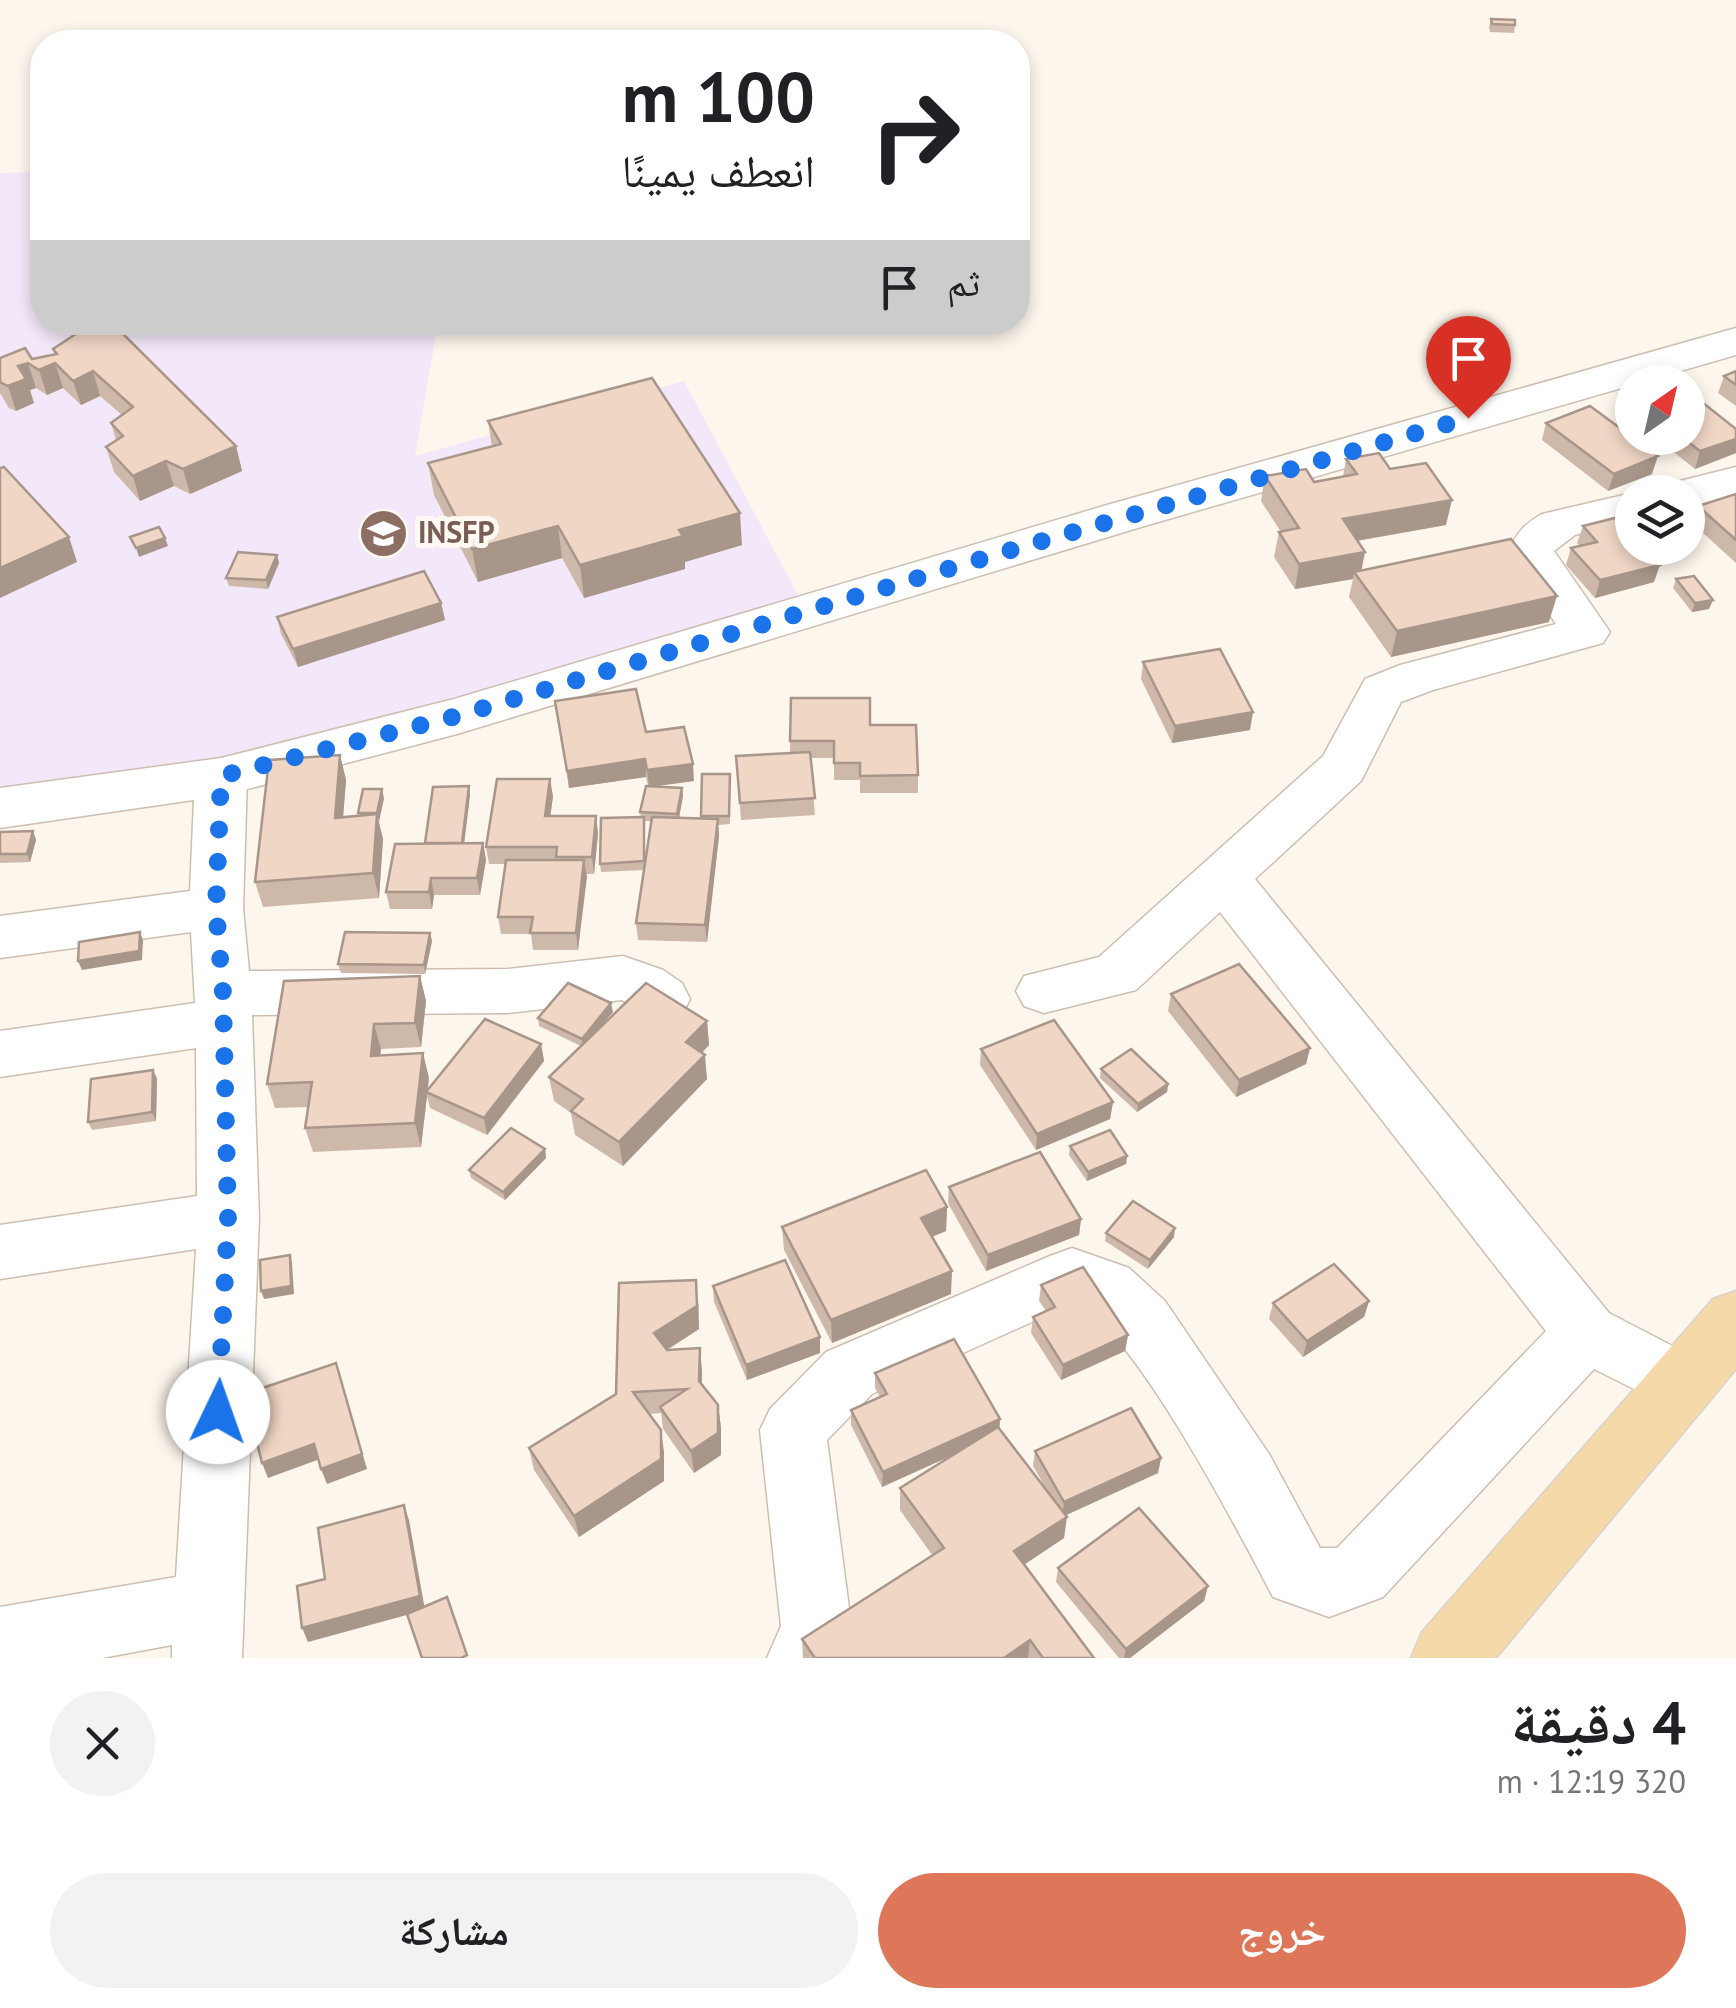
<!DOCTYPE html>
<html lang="ar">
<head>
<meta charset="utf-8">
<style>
  :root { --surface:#fff; --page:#f2f2f2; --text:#202124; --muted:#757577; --accent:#de7759 }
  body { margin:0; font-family:"PT Sans","Noto Naskh Arabic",sans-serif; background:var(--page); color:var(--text); direction:rtl; height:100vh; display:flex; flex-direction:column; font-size:38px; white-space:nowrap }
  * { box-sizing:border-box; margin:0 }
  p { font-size:32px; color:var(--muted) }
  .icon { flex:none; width:55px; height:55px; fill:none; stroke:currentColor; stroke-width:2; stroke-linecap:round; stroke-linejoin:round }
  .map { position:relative; height:1658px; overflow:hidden; direction:ltr }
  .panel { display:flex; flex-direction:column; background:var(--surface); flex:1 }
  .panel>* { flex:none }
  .guide { position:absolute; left:30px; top:30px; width:1000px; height:305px; border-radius:40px; box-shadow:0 5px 15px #0003; direction:rtl; background:#fff; color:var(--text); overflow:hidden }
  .needle { width:65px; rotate:34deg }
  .tools { position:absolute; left:1615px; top:365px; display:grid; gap:20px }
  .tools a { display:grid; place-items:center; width:90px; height:90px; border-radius:50%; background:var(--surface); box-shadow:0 5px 15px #0003; font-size:50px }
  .pin { position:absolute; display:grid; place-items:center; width:85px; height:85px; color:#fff; margin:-102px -42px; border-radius:50% 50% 50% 0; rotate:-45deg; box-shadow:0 0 10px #0007 }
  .pin .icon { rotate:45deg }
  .me { position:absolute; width:110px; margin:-55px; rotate:3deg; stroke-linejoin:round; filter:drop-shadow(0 0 8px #0008) }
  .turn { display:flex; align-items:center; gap:35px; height:210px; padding:0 50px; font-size:45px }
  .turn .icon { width:130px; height:130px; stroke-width:2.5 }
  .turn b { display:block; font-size:70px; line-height:85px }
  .then { display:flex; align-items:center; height:95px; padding:0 50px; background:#0003; gap:20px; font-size:38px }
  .round { display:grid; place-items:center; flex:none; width:105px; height:105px; border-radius:52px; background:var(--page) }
  .summary { display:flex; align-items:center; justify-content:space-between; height:170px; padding:0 50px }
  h1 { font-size:60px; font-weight:800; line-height:75px }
  .primary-button { display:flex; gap:20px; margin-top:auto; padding:20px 50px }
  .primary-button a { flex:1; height:115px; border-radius:60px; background:var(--accent); color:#fff; font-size:40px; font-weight:800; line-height:115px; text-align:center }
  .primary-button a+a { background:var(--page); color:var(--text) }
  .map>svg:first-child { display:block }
  .education { fill:#f3e8f9 }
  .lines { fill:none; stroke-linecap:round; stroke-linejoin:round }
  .minor-casing { stroke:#cebeb1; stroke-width:3 }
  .tertiary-casing { stroke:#cebeb1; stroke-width:3 }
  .primary-casing { stroke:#d9d2ce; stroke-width:3 }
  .minor { fill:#fff; fill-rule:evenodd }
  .tertiary { fill:#fff; fill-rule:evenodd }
  .primary { fill:#f6d9a9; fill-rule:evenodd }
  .wall { fill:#ceb8a9; fill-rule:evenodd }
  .shaded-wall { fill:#a8968a }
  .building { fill:#f0d6c5; stroke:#a8968a; stroke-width:2.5 }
  .route { stroke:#1a73e8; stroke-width:18; stroke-dasharray:0 32.4 }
  .labels { text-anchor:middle; stroke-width:10; stroke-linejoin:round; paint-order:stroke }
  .education-label { font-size:30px; font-weight:bold; fill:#785e54; stroke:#fefaf3; text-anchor:start }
</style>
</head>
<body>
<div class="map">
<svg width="1736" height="1658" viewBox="0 0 1736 1658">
  <rect width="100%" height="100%" fill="#fcf6ec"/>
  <polygon class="education" points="42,172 42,322 438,323 415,456 684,381 806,610 221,777 0,804 0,173"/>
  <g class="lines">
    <defs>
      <g id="minor">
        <polygon points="1736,467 1736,495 1688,507 1688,492 1666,492 1672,483"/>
        <path d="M1632 493V521L1575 535 1554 551 1610 632 1603 643 1433 690 1401 702 1361 781 1255 879 1609 1313 1705 1363 1714 1384 1705 1405 1682 1413 1594 1369 1383 1597 1329 1617 1273 1597C1242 1538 1131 1323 1074 1303L872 1394 827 1440 852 1631 840 1658H767L781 1626 760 1430 770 1409 826 1352 1050 1256 1072 1248 1129 1268 1165 1301 1269 1454 1320 1548H1337L1546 1331 1220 912 1136 990 1044 1013 1024 1006 1016 991 1024 976 1099 957 1323 756 1365 679 1400 665 1556 624 1508 552C1516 534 1525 523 1542 514Z"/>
        <path d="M221 759 239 764 247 777 243 908 249 971 508 969 623 956 663 970 682 983 690 999 682 1015C655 1023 644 1015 622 1000L508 1013 252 1015 259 1218 242 1658H172V1645L102 1658H0V1607L176 1577 196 1249 0 1279V1225L197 1196 196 1048 0 1077V1031L195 1003 191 932 0 958V916L190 891 195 777 203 764Z"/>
      </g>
      <polygon id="tertiary" points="1736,328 1736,355 1141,527 457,734 221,796 0,828 0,788 221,758 454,699 1107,505"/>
      <polygon id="primary" points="1736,1291 1736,1369 1496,1658 1411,1658 1422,1632 1713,1299"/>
    </defs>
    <use href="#minor" class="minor-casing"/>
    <use href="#tertiary" class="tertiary-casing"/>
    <use href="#primary" class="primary-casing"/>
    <use href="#minor" class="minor"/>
    <use href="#tertiary" class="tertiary"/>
    <use href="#primary" class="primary"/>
  </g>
  <g class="wall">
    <polygon points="1491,19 1515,25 1514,33 1490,32 1489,27"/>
    <polygon points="53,349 236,446 242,471 190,494 174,486 140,501 114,472 106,447 116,440 111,423 122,415 100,396 81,405 63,388 47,395 36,388 30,390 34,403 16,411 9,408 0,393 0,358 32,359 54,354"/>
    <polygon points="1736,371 1736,406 1718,393 1724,376"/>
    <polygon points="488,421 742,545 685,562 685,569 584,598 562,558 478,582 434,495 428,463 492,447"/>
    <polygon points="1546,423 1652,474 1608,491 1542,440"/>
    <polygon points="1736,429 1736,453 1695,469 1656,438 1688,438"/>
    <polygon points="1346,459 1390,469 1446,525 1357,541 1361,570 1549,622 1391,657 1349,597 1353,579 1295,589 1274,557 1279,532 1281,532 1261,501 1265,476 1314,482 1343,477"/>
    <polygon points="1736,494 1736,563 1692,523 1698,506"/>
    <polygon points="1583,526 1654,582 1595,598 1566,565 1571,548 1580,546 1577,543"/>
    <polygon points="277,555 279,563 268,589 229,586 226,578"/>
    <polygon points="1676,579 1709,609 1692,612 1673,588"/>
    <polygon points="441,603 445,620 298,667 281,634 277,617"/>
    <polygon points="1143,662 1250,730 1172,743 1141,679"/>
    <polygon points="791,698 870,725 918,775 918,793 860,793 860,780 834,780 834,758 810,758 815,815 741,820 736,756 790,753"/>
    <path d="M555 701 646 732 694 781 657 786 682 788 683 796 679 818H701L702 774H730V824L718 825 719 836 707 942 638 940 636 923 644 870 601 872 600 864 641 817 640 812 648 786 646 777 569 788ZM644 821H651L645 861V825Z"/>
    <polygon points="340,755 346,780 343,817 359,816 358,813 384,798 378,822 383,839 379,898 263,907 255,882"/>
    <polygon points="470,795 464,843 483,843 486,860 480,895 434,895 432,909 390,909 386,892 425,843"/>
    <polygon points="553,796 550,816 596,816 598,834 594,874 586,874 578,950 533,950 531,934 501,934 498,917 505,864 489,864 486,847"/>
    <polygon points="33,831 36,840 30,862 0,863 0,832"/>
    <polygon points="430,933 432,941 425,974 341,973 338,964"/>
    <polygon points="420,976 426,1001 421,1047 381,1049 380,1055 429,1078 428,1089 541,1044 544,1061 487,1135 430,1108 427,1096 421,1147 313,1152 305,1128 308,1107 275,1108 267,1084"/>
    <polygon points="1171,994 1310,1048 1306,1064 1236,1097 1168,1011"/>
    <polygon points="613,1012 594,1033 707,1021 709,1045 702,1053 707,1079 623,1166 575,1135 571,1113 554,1101 549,1077 581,1046 539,1026 538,1018"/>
    <polygon points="981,1049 1113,1102 1110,1119 1036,1150 980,1065"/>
    <polygon points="1101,1069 1168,1084 1167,1092 1137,1112 1100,1078"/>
    <polygon points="157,1078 156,1121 92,1130 88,1122"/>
    <polygon points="1070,1146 1127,1156 1126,1164 1087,1181 1069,1155"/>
    <polygon points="545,1149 546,1158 505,1200 471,1178 469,1170"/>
    <polygon points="949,1187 1081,1219 1079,1235 986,1271 948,1203"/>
    <polygon points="947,1207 946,1231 932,1237 951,1294 832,1343 784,1250 782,1227"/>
    <polygon points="1106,1233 1174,1237 1148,1269 1105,1241"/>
    <polygon points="1041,1285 1128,1335 1125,1351 1061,1380 1031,1333 1033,1317 1046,1311 1039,1301"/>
    <polygon points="713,1286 820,1337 820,1353 747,1380 714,1302"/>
    <polygon points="1369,1301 1364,1317 1303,1357 1269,1319 1273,1303"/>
    <polygon points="699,1303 699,1329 667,1350 702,1371 702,1384 718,1405 721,1428 721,1455 694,1473 663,1429 661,1413 649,1414 664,1452 664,1481 579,1537 534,1470 529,1448 616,1394"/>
    <polygon points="875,1373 1000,1419 999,1429 1048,1492 1033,1466 1035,1451 1161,1458 1158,1473 1066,1515 1064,1538 1024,1564 1094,1658 803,1658 802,1639 932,1555 900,1510 900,1488 955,1454 882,1487 851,1425 851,1410 880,1397 875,1388"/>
    <polygon points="1058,1568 1208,1586 1204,1601 1130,1658 1119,1658 1056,1582"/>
  </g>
  <g class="shaded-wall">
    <polygon points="28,363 36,388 30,390 34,403 16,411 8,386 18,366"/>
    <polygon points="55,363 63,388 47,395 39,370"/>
    <polygon points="93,371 100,396 81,405 73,381"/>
    <polygon points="1736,439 1736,453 1695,469 1700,451"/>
    <polygon points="236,446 242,471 190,494 183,469"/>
    <polygon points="1658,456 1652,474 1608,491 1614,474"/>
    <polygon points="166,461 174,486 140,501 133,476"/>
    <polygon points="1452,500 1446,525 1338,544 1343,519"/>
    <polygon points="740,513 742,545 685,562 685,569 584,598 580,565 679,530"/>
    <polygon points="558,526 562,558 478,582 472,549"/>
    <polygon points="69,537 77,562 0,598 0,568"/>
    <polygon points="165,538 168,546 139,557 136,548"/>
    <polygon points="1365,552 1360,578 1354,572 1353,579 1295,589 1299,564"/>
    <polygon points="277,555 279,563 268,589 266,580"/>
    <polygon points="1660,565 1654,582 1595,598 1600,580"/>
    <polygon points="1557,596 1549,622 1391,657 1397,631"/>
    <polygon points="1713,600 1709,609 1692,612 1695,603"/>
    <polygon points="441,603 445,620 298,667 293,649"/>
    <polygon points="1253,712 1250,730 1172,743 1175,726"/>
    <polygon points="340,755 346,780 341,843 335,818"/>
    <polygon points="645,759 646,777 569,788 567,771"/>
    <polygon points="693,764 694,781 649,787 647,770"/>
    <polygon points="550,779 553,796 548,834 545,816"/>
    <polygon points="469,786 470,795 463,853 462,844"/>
    <polygon points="682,788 683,796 678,823 677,814"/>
    <polygon points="382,789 384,798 379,822 377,813"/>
    <polygon points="377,814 383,839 379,898 373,873"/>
    <polygon points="596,816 598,834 594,874 592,857"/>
    <polygon points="718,819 719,836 707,942 705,925"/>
    <polygon points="33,831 36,840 30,862 27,854"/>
    <polygon points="483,843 486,860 480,895 477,878"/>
    <polygon points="584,860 587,877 578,950 576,933"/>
    <polygon points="431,878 434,895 432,909 429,892"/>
    <polygon points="140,932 143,940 142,960 82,970 78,961"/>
    <polygon points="430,933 432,941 425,974 424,965"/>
    <polygon points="420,976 426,1001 421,1047 415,1023"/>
    <polygon points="611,1003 613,1012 583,1047 582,1039"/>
    <polygon points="707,1021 709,1045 688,1067 686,1042"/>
    <polygon points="374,1024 381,1049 377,1080 371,1056"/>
    <polygon points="541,1044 544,1061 487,1135 484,1118"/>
    <polygon points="1310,1048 1306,1064 1236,1097 1239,1080"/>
    <polygon points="423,1053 429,1078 427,1092 426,1092 427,1096 421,1147 415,1123"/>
    <polygon points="705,1055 707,1079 623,1166 619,1142"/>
    <polygon points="153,1070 157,1078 156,1121 152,1112"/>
    <polygon points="1168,1084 1167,1092 1137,1112 1138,1104"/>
    <polygon points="1113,1102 1110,1119 1036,1150 1037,1134"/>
    <polygon points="545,1149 546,1158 505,1200 503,1192"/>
    <polygon points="1127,1156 1126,1164 1087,1181 1088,1172"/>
    <polygon points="947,1207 946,1231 921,1241 921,1218"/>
    <polygon points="1081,1219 1079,1235 986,1271 988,1255"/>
    <polygon points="1175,1228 1174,1237 1148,1269 1150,1260"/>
    <polygon points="290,1255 292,1263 294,1294 264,1299 261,1291"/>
    <polygon points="952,1271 951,1294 832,1343 831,1320"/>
    <polygon points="696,1280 699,1329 657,1356 654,1333"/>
    <polygon points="1369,1301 1364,1317 1303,1357 1307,1341"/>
    <polygon points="1128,1335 1125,1351 1061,1380 1063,1365"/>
    <polygon points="820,1337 820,1353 747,1380 746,1365"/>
    <polygon points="700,1348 702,1371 701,1403 699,1381"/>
    <polygon points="336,1363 367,1469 327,1484 321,1469"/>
    <polygon points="718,1405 721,1428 721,1455 694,1473 691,1451"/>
    <polygon points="1000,1419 999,1434 882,1487 883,1472"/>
    <polygon points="661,1430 664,1452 664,1481 579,1537 574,1516"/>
    <polygon points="314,1444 320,1459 268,1478 262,1463"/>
    <polygon points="1161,1458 1158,1473 1062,1517 1064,1502"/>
    <polygon points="404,1505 409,1520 425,1610 308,1642 302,1628"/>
    <polygon points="1067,1517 1064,1538 1012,1573 1014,1551"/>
    <polygon points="1208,1586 1204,1601 1130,1658 1124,1658 1126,1649"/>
    <polygon points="1030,1640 1028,1658 1004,1658"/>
  </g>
  <g class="building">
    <polygon points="1491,19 1515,20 1515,25 1492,24"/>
    <polygon points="94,322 113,324 236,446 183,469 166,461 133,476 106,447 123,436 111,423 133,407 93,371 73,381 55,363 39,370 28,363 18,366 26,379 8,386 0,382 0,358 25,348 32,359 57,354 53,349"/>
    <polygon points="1736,371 1736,385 1724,376"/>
    <polygon points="652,378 740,513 679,530 683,536 580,565 558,526 472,549 428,463 501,444 488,421"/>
    <polygon points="1688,391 1736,429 1736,439 1700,451 1683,438 1688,438"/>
    <polygon points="1590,406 1658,456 1614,474 1546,423"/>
    <polygon points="1379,453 1390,469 1426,463 1452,500 1343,519 1365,552 1299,564 1279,532 1299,528 1265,476 1306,469 1314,482 1357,474 1346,459"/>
    <polygon points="4,467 69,537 0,568 0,468"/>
    <polygon points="1736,494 1736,540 1698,506"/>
    <polygon points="1615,518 1632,536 1632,548 1644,548 1660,565 1600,580 1571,548 1597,542 1583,526"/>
    <polygon points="159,527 165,538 136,548 130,537"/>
    <polygon points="1511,539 1557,596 1397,631 1354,572"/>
    <polygon points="238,552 277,555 266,580 226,578"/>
    <polygon points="424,571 441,603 293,649 277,617"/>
    <polygon points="1694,576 1713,600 1695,603 1676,579"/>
    <polygon points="1220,649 1253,712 1175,726 1143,662"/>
    <polygon points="636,689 646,732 684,727 693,764 647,770 645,759 567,771 555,701"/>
    <polygon points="791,698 870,698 870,725 916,725 918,775 860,776 860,763 834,763 834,741 790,741"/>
    <polygon points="810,752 815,798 740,803 736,756"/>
    <polygon points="340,755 335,818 377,814 373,873 255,882 269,760"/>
    <polygon points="702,774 730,774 729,816 701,816"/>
    <polygon points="497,779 550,779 545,816 596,816 592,857 556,857 557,847 486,847"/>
    <polygon points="469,786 462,843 425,843 433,787"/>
    <polygon points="646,786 682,788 677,814 640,812"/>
    <polygon points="363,789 382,789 377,813 358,813"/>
    <polygon points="644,817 644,861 600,864 601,818"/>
    <polygon points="652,817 718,819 705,925 636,923"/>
    <polygon points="33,831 27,854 0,854 0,832"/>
    <polygon points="483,843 477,878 431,878 429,892 386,892 395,844"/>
    <polygon points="506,860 584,860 576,933 530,933 533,917 498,917"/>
    <polygon points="140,932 139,951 78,961 79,942"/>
    <polygon points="345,932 430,933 424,965 338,964"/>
    <polygon points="1239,964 1310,1048 1239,1080 1171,994"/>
    <polygon points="420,976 415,1023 374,1024 371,1056 423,1053 415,1123 305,1128 312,1082 267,1084 284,981"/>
    <polygon points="568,983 611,1003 582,1039 538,1018"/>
    <polygon points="646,983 707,1021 686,1042 705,1055 619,1142 571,1111 583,1099 549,1077"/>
    <polygon points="485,1019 541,1044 484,1118 426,1092"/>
    <polygon points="1054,1020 1113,1102 1037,1134 981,1049"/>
    <polygon points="1131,1049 1168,1084 1138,1104 1101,1069"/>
    <polygon points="153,1070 152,1112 88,1122 91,1079"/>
    <polygon points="511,1128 545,1149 503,1192 469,1170"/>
    <polygon points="1110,1130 1127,1156 1088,1172 1070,1146"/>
    <polygon points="1040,1152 1081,1219 988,1255 949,1187"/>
    <polygon points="926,1170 947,1207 921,1218 952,1271 831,1320 782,1227"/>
    <polygon points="1133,1201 1175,1228 1150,1260 1106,1233"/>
    <polygon points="290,1255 291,1286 261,1291 260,1260"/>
    <polygon points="785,1260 820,1337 746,1365 713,1286"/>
    <polygon points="1334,1264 1369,1301 1307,1341 1273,1303"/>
    <polygon points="1083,1267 1128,1335 1063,1365 1033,1317 1055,1307 1041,1285"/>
    <polygon points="696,1280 697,1306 654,1333 667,1350 700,1348 699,1381 718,1405 718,1433 691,1451 660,1407 687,1389 633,1392 661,1430 661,1459 574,1516 529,1448 616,1394 619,1283"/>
    <polygon points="954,1339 1000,1419 883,1472 851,1410 887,1394 875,1373"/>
    <polygon points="336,1363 362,1454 321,1469 314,1444 262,1463 245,1394"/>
    <polygon points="1131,1408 1161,1458 1064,1502 1035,1451"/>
    <polygon points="998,1427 1067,1517 1014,1551 1094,1658 1043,1658 1030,1640 1004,1658 815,1658 802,1639 944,1548 900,1488"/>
    <polygon points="404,1505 420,1596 302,1628 297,1586 325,1579 318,1528"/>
    <polygon points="1139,1508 1208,1586 1126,1649 1058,1568"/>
    <polygon points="447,1597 467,1655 461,1658 422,1658 407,1614"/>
  </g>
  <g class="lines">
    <polyline class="route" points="218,1412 228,1218 223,993 216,908 221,776 457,716 1018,548 1468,418"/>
  </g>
  <defs>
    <symbol id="university-disc" viewBox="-11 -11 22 22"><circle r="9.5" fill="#8d6e63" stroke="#fefaf3"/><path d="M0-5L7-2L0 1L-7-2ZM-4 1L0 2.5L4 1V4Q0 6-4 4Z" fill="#fff"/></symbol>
  </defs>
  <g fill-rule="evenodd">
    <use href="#university-disc" x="356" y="506" width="55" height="55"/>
  </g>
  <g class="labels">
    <g class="education-label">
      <text x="418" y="543">INSFP</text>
    </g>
  </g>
</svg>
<div class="tools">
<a><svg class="needle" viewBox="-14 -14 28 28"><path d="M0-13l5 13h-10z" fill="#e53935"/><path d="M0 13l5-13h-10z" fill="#757577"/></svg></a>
<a><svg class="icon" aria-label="layers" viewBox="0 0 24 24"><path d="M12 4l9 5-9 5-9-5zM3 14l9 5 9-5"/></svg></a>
</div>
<div class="pin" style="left:1468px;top:418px;background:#d93025"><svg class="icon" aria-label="arrive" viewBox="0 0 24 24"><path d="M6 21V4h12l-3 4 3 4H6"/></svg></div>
<svg class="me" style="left:218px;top:1412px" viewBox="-20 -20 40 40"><circle r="19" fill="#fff"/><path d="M0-13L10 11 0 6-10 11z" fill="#1a73e8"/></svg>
<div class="guide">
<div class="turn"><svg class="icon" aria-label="right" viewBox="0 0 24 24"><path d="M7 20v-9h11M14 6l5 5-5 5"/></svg><div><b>100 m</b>انعطف يمينًا</div></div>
<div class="then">ثم<svg class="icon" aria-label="arrive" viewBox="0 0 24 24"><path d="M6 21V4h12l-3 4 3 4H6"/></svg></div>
</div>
</div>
<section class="panel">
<div class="summary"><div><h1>4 دقيقة</h1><p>320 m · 12:19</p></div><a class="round"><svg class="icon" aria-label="close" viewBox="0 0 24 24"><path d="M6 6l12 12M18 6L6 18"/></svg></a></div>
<div class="primary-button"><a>خروج</a><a>مشاركة</a></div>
</section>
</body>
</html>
